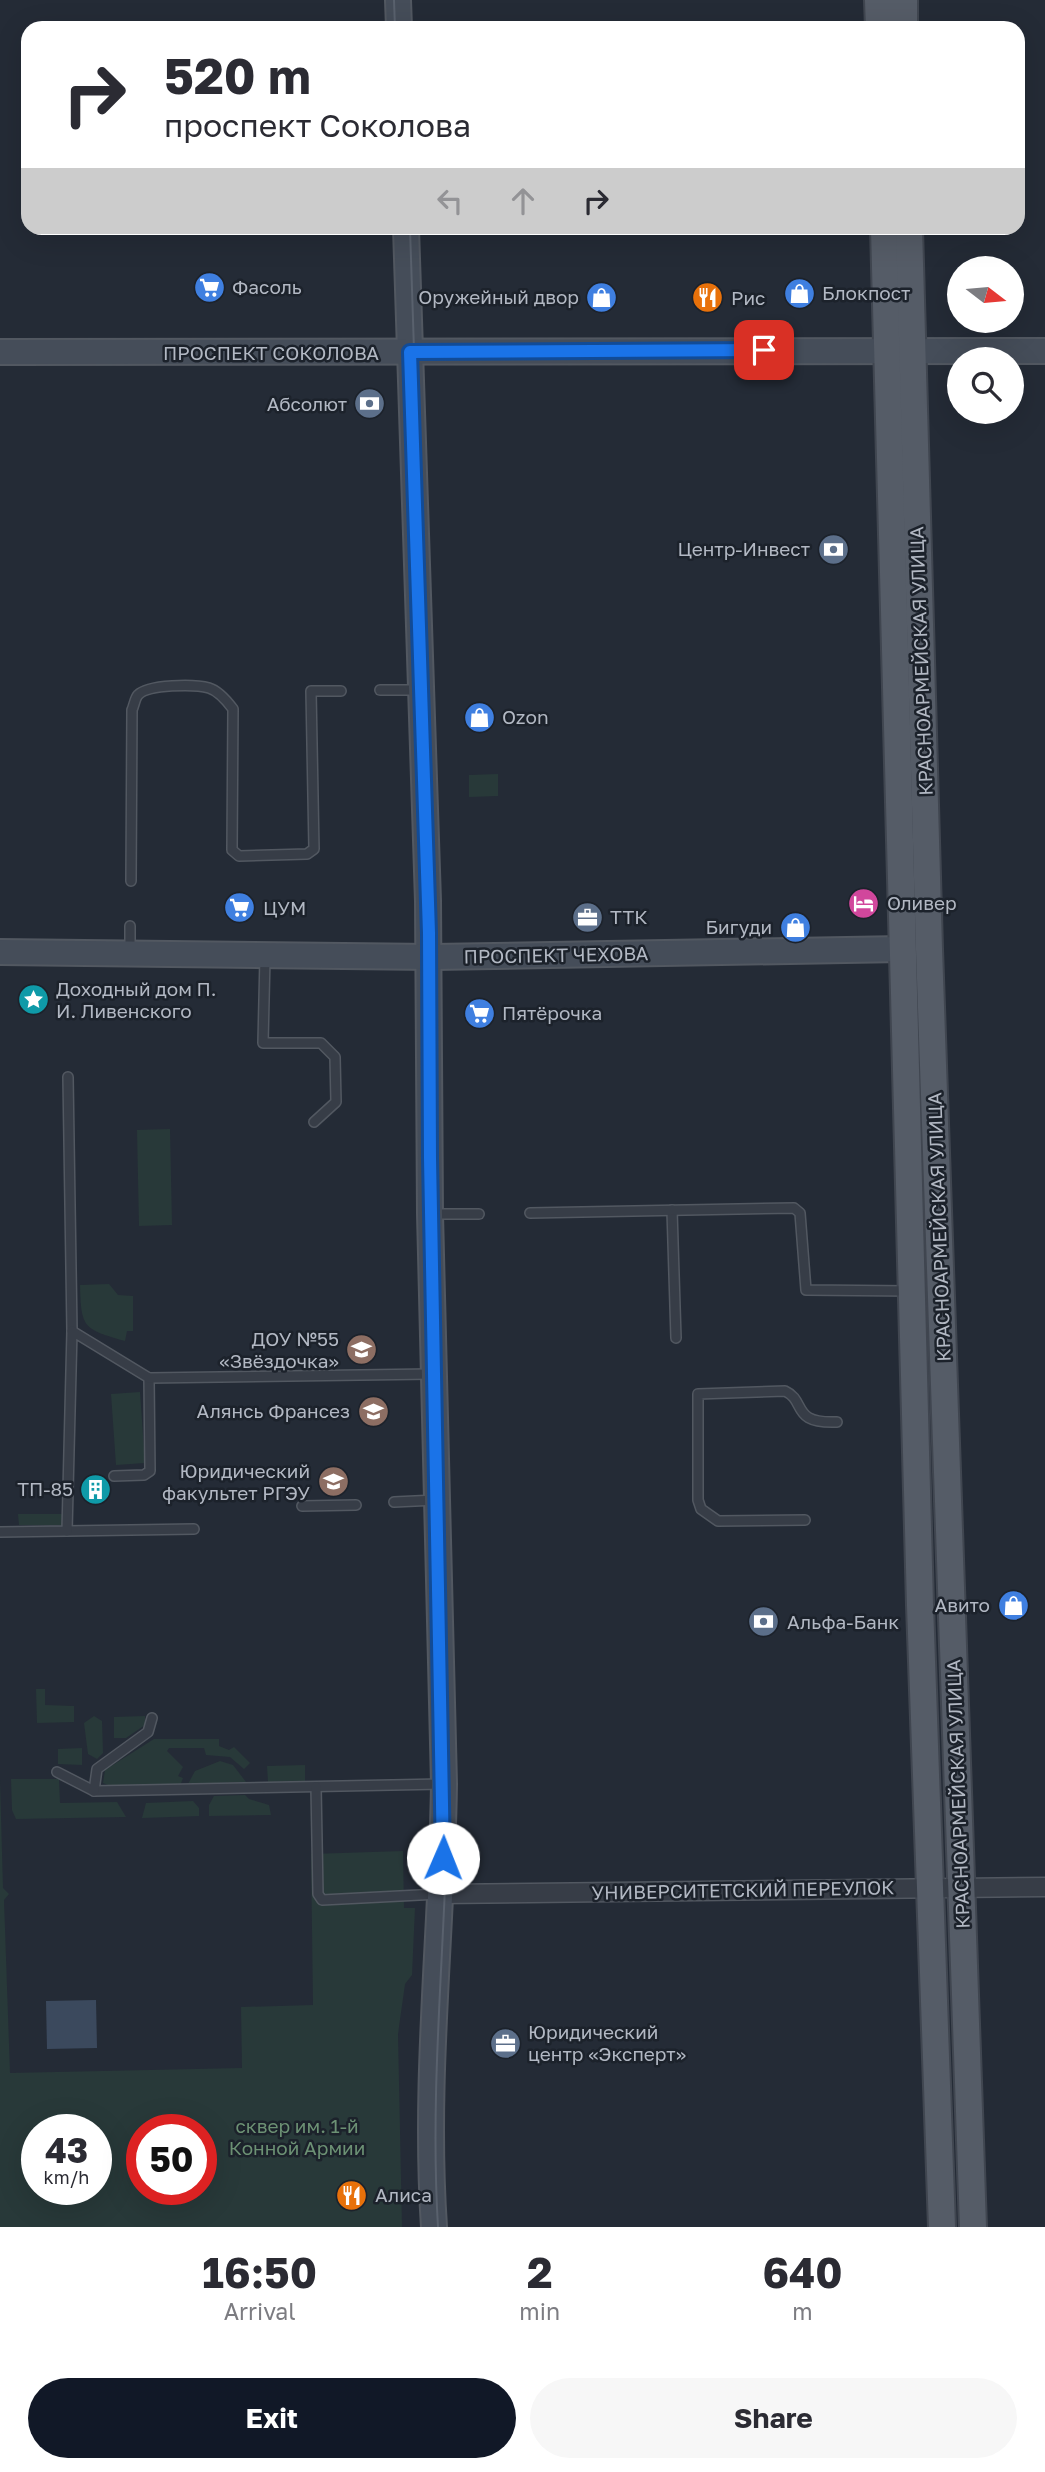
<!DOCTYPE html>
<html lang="en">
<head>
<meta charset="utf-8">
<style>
  :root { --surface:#fff; --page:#f7f7f7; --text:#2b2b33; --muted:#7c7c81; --accent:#111827 }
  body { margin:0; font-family:"Golos Text",sans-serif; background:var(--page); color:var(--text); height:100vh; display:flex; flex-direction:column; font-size:26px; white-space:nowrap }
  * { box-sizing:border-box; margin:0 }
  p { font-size:23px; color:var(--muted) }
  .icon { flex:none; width:38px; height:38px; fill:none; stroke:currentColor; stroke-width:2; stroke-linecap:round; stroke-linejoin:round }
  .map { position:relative; height:2227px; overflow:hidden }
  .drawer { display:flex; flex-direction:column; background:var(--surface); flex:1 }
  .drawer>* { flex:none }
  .guide { position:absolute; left:21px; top:21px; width:1004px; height:214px; border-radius:21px; box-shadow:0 7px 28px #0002; background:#fff; color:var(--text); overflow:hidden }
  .needle { width:46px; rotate:106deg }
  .controls { position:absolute; left:947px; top:256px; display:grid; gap:14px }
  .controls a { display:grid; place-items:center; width:77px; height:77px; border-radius:50%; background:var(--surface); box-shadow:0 7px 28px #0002; font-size:35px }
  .speed { position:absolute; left:21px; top:2114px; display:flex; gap:14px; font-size:35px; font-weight:700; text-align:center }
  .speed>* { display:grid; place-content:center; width:91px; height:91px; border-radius:50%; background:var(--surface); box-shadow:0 7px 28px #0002; line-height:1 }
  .speed small { font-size:18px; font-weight:400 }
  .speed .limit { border:10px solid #d22; background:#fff; color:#111 }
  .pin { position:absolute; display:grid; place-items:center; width:60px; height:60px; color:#fff; margin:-30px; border-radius:14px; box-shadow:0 4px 10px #0006 }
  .me { position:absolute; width:77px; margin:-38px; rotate:1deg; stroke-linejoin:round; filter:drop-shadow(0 0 5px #0008) }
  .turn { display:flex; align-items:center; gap:24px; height:147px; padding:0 28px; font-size:32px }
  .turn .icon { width:91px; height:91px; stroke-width:2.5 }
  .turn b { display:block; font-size:49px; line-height:60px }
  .lanes { display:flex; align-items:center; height:66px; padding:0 28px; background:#0003; justify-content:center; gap:35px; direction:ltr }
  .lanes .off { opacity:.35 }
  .eta { display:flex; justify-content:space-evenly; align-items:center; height:119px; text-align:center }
  .eta b { font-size:42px; font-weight:700; line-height:49px }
  .button { display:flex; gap:14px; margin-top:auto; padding:14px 28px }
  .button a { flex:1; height:80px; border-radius:42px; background:var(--accent); color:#fff; font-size:28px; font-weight:700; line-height:80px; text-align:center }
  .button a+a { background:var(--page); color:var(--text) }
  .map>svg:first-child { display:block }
  .green { fill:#283939; fill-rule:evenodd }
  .water { fill:#3b495d }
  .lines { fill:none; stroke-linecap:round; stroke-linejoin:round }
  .lane-casing { stroke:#525861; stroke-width:12 }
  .street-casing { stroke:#525861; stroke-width:21 }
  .secondary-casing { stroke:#525861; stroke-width:28 }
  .primary-casing { stroke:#404650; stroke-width:30 }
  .lane { stroke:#373d47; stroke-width:9 }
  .street { stroke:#373d47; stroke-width:18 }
  .secondary { stroke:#454d59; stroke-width:24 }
  .primary { stroke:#555c67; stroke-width:26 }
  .tram { stroke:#59616d; stroke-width:2 }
  .route-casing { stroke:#114b97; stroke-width:18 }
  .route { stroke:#1a73e8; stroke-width:12 }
  .labels { text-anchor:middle; stroke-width:5; stroke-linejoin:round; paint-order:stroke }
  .poi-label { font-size:19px; fill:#b2b8c3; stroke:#1c222b; text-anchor:start }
  .street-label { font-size:19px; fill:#b2b8c3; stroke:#1c222b }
  .park-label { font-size:19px; fill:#6c9174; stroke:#1c222b }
</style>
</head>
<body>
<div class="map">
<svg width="1045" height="2227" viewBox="0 0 1045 2227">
  <rect width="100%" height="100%" fill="#242b36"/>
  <g class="green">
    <polygon points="498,774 498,796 469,797 469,775"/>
    <polygon points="170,1129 172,1225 139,1226 137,1130"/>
    <path d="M109 1284 118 1295 133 1296V1331H127L125 1341C84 1329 81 1329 80 1285Z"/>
    <polygon points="140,1392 145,1463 116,1465 111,1394"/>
    <polygon points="18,1514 63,1514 63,1525 19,1525"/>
    <polygon points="36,1689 45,1689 45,1705 74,1706 74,1722 37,1723"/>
    <polygon points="94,1716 102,1721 103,1753 97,1759 88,1754 84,1723"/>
    <polygon points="145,1716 145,1725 126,1738 114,1738 114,1717"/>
    <polygon points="154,1739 219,1739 219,1746 229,1750 234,1747 250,1763 244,1769 230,1757 206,1755 204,1748 169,1748 167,1751 183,1767 178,1776 183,1778 180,1786 110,1786 103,1783 105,1770"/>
    <polygon points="82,1748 82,1765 58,1764 58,1749"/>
    <polygon points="220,1761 233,1765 246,1782 188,1784 195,1771"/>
    <polygon points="305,1765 305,1781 268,1782 267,1766"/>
    <polygon points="11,1779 59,1779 60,1803 117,1802 126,1817 16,1819 12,1810"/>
    <path d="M0 1780 3 1888 9 1894 4 1900 10 2073 242 2068 241 2007 313 2005 311 1854 403 1851 404 1908H415L412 1975 405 1984 398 2034 402 2227H0ZM37 2130H96V2189H37ZM142 2130H201V2189H142Z"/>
    <polygon points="245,1795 249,1799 269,1805 271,1815 209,1816 209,1805 214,1796"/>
    <polygon points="193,1801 199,1808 199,1816 142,1818 146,1803"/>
  </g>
  <polygon class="water" points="96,2000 97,2048 47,2049 46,2001"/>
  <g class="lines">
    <defs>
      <g id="lane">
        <polyline points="380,690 420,690"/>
        <path d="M131 881 132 710C134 706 135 698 138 695 148 684 195 684 209 688 219 691 227 701 233 709L232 850 239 856 307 854 314 849 311 691H341"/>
        <polyline points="130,952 130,926"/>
        <polyline points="265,957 263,1043 321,1043 335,1057 336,1102 314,1122"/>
        <polyline points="68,1077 72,1331"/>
        <polyline points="672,1210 676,1338"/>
        <polyline points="530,1213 794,1208 800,1213 806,1290 910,1291"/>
        <polyline points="432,1214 479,1214"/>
        <polyline points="114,1476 144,1475 150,1471 149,1378"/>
        <polyline points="394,1502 436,1500"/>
        <polyline points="302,1506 356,1505"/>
        <path d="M805 1520 718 1521 701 1509 698 1500V1394L785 1391C807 1401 790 1424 837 1422"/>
        <polyline points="67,1531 194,1529"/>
        <polyline points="0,1532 67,1531 72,1331 149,1378 431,1374"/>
        <polyline points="57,1772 94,1791 442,1784"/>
        <polyline points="316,1787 318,1894 322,1900 439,1894"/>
        <polyline points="94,1791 97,1769 148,1732 152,1718"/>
      </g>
      <polyline id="street" points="441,1894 1045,1887"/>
      <g id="secondary">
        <polyline points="398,0 399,28"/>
        <path d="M406 228 428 901 430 1214 444 1784C442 1932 424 2079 434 2227"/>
        <polyline points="0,352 1045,351"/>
        <polyline points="0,952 433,957 902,949"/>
      </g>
      <g id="primary">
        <polyline points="878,0 879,28"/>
        <polyline points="904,0 904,28"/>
        <polyline points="884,228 920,1605 942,2227"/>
        <polyline points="909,228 929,949 973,2227"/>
      </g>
    </defs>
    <use href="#lane" class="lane-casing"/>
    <use href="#street" class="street-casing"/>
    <use href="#secondary" class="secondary-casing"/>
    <use href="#primary" class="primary-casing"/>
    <use href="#lane" class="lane"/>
    <use href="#street" class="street"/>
    <use href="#secondary" class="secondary"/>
    <use href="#primary" class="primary"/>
    <g class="tram">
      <polyline points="394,0 395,28"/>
      <path d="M410 228 432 900 435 1214 448 1784C447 1932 429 2079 438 2227"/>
    </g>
  </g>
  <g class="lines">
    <defs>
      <polyline id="route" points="443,1858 430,1158 429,933 410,352 764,350"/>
    </defs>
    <use href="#route" class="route-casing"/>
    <use href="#route" class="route"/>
  </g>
  <defs>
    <symbol id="supermarket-disc" viewBox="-11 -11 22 22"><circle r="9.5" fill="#3f7fe0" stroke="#1c222b"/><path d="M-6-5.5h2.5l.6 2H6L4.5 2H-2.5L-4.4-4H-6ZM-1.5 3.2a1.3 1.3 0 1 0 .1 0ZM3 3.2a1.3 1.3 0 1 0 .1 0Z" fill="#fff"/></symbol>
    <symbol id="shop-disc" viewBox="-11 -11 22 22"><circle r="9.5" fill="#3f7fe0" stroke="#1c222b"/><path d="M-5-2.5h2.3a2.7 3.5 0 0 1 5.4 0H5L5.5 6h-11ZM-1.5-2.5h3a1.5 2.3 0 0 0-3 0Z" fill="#fff"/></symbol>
    <symbol id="restaurant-disc" viewBox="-11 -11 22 22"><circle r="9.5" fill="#e8710a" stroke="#1c222b"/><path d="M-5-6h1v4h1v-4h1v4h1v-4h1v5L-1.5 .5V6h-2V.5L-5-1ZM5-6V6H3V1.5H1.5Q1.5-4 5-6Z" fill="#fff"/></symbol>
    <symbol id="bank-disc" viewBox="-11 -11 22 22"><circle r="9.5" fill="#5c6f8a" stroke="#1c222b"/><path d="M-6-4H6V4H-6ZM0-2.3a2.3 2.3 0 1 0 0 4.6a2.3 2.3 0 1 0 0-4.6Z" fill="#fff"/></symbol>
    <symbol id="hotel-disc" viewBox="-11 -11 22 22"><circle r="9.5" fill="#d1479c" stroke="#1c222b"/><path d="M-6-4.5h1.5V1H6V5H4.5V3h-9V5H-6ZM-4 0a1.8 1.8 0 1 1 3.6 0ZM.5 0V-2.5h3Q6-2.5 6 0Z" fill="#fff"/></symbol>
    <symbol id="office-disc" viewBox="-11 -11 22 22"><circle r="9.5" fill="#5c6f8a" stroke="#1c222b"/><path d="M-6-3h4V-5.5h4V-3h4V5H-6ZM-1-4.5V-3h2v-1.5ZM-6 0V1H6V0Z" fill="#fff"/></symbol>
    <symbol id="sight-disc" viewBox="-11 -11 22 22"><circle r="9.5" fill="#0f9aa8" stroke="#1c222b"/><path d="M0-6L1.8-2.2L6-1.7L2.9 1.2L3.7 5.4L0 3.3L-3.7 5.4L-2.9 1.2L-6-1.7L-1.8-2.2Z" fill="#fff"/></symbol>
    <symbol id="school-disc" viewBox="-11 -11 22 22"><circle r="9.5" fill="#8d6e63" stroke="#1c222b"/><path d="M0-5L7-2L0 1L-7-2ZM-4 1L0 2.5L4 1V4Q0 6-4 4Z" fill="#fff"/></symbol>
    <symbol id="university-disc" viewBox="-11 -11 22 22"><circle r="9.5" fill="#8d6e63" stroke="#1c222b"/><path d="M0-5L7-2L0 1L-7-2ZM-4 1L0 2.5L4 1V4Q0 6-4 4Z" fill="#fff"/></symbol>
    <symbol id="building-disc" viewBox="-11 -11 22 22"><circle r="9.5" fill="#0f9aa8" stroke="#1c222b"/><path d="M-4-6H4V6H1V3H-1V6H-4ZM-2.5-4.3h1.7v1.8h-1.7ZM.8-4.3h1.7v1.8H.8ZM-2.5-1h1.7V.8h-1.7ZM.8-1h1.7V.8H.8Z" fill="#fff"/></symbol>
  </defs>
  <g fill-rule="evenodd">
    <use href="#supermarket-disc" x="192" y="270" width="35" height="35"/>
    <use href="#shop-disc" x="782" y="276" width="35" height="35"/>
    <use href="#shop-disc" x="584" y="280" width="35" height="35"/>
    <use href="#restaurant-disc" x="690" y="280" width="35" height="35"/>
    <use href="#bank-disc" x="352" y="386" width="35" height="35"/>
    <use href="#bank-disc" x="816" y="532" width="35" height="35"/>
    <use href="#shop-disc" x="462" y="700" width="35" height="35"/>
    <use href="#hotel-disc" x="846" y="886" width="35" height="35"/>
    <use href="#supermarket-disc" x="222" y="890" width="35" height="35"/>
    <use href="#office-disc" x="570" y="900" width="35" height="35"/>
    <use href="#shop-disc" x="778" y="910" width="35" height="35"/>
    <use href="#sight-disc" x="16" y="982" width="35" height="35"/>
    <use href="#supermarket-disc" x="462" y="996" width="35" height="35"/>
    <use href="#school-disc" x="344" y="1332" width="35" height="35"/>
    <use href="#school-disc" x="356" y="1394" width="35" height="35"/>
    <use href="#university-disc" x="316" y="1464" width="35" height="35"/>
    <use href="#building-disc" x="78" y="1472" width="35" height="35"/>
    <use href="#shop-disc" x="996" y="1588" width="35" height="35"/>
    <use href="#bank-disc" x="746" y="1604" width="35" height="35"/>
    <use href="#office-disc" x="488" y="2026" width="35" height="35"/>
    <use href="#restaurant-disc" x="334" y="2178" width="35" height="35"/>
  </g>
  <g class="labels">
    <g class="poi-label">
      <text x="232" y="294">Фасоль</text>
      <text x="822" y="300">Блокпост</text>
      <text x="579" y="304" text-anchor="end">Оружейный двор</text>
      <text x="731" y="305">Рис</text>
      <text x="347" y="411" text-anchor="end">Абсолют</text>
      <text x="810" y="556" text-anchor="end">Центр-Инвест</text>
      <text x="502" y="724">Ozon</text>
      <text x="887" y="910">Оливер</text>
      <text x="263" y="915">ЦУМ</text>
      <text x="610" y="924">ТТК</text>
      <text x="772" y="934" text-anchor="end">Бигуди</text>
      <text x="56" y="996">Доходный дом П.<tspan x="56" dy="22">И. Ливенского</tspan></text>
      <text x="502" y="1020">Пятёрочка</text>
      <text x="339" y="1346" text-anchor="end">ДОУ №55<tspan x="339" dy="22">«Звёздочка»</tspan></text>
      <text x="350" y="1418" text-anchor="end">Алянсь Франсез</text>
      <text x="310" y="1478" text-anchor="end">Юридический<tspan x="310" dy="22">факультет РГЭУ</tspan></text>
      <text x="73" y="1496" text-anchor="end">ТП-85</text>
      <text x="990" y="1612" text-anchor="end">Авито</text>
      <text x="787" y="1629">Альфа-Банк</text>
      <text x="528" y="2039">Юридический<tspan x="528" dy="22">центр «Эксперт»</tspan></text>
      <text x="375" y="2202">Алиса</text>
    </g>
    <g class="street-label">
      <text x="271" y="360">ПРОСПЕКТ СОКОЛОВА</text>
      <text transform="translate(921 661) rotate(-92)" y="7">КРАСНОАРМЕЙСКАЯ УЛИЦА</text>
      <text transform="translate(556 955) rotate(-1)" y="7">ПРОСПЕКТ ЧЕХОВА</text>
      <text transform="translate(939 1227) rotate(-92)" y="7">КРАСНОАРМЕЙСКАЯ УЛИЦА</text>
      <text transform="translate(958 1794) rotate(-92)" y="7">КРАСНОАРМЕЙСКАЯ УЛИЦА</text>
      <text transform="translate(743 1890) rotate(-1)" y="7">УНИВЕРСИТЕТСКИЙ ПЕРЕУЛОК</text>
    </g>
    <g class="park-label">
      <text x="297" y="2133">сквер им. 1-й<tspan x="297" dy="22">Конной Армии</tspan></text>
    </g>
  </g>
</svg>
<div class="controls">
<a><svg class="needle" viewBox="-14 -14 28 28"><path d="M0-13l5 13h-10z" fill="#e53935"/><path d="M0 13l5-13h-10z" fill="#7c7c81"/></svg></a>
<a><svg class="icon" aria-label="search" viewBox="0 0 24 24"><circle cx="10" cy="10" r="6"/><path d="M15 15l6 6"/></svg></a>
</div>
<div class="speed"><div>43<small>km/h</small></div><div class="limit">50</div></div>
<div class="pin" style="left:764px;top:350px;background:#d93025"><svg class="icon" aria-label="arrive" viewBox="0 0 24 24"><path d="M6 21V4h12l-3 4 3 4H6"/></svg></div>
<svg class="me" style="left:443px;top:1858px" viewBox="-20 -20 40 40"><circle r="19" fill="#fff"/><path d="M0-13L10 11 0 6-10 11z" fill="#1a73e8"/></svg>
<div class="guide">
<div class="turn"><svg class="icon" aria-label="right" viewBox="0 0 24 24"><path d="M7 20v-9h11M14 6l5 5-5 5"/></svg><div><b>520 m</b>проспект Соколова</div></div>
<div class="lanes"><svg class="icon off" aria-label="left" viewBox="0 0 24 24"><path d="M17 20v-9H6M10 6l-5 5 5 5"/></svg><svg class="icon off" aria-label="ahead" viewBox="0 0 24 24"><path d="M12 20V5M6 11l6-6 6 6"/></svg><svg class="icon" aria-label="right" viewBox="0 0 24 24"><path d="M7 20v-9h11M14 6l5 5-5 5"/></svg></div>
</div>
</div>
<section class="drawer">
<div class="eta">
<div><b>16:50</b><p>Arrival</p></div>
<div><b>2</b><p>min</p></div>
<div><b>640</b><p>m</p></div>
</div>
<div class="button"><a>Exit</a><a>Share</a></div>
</section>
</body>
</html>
